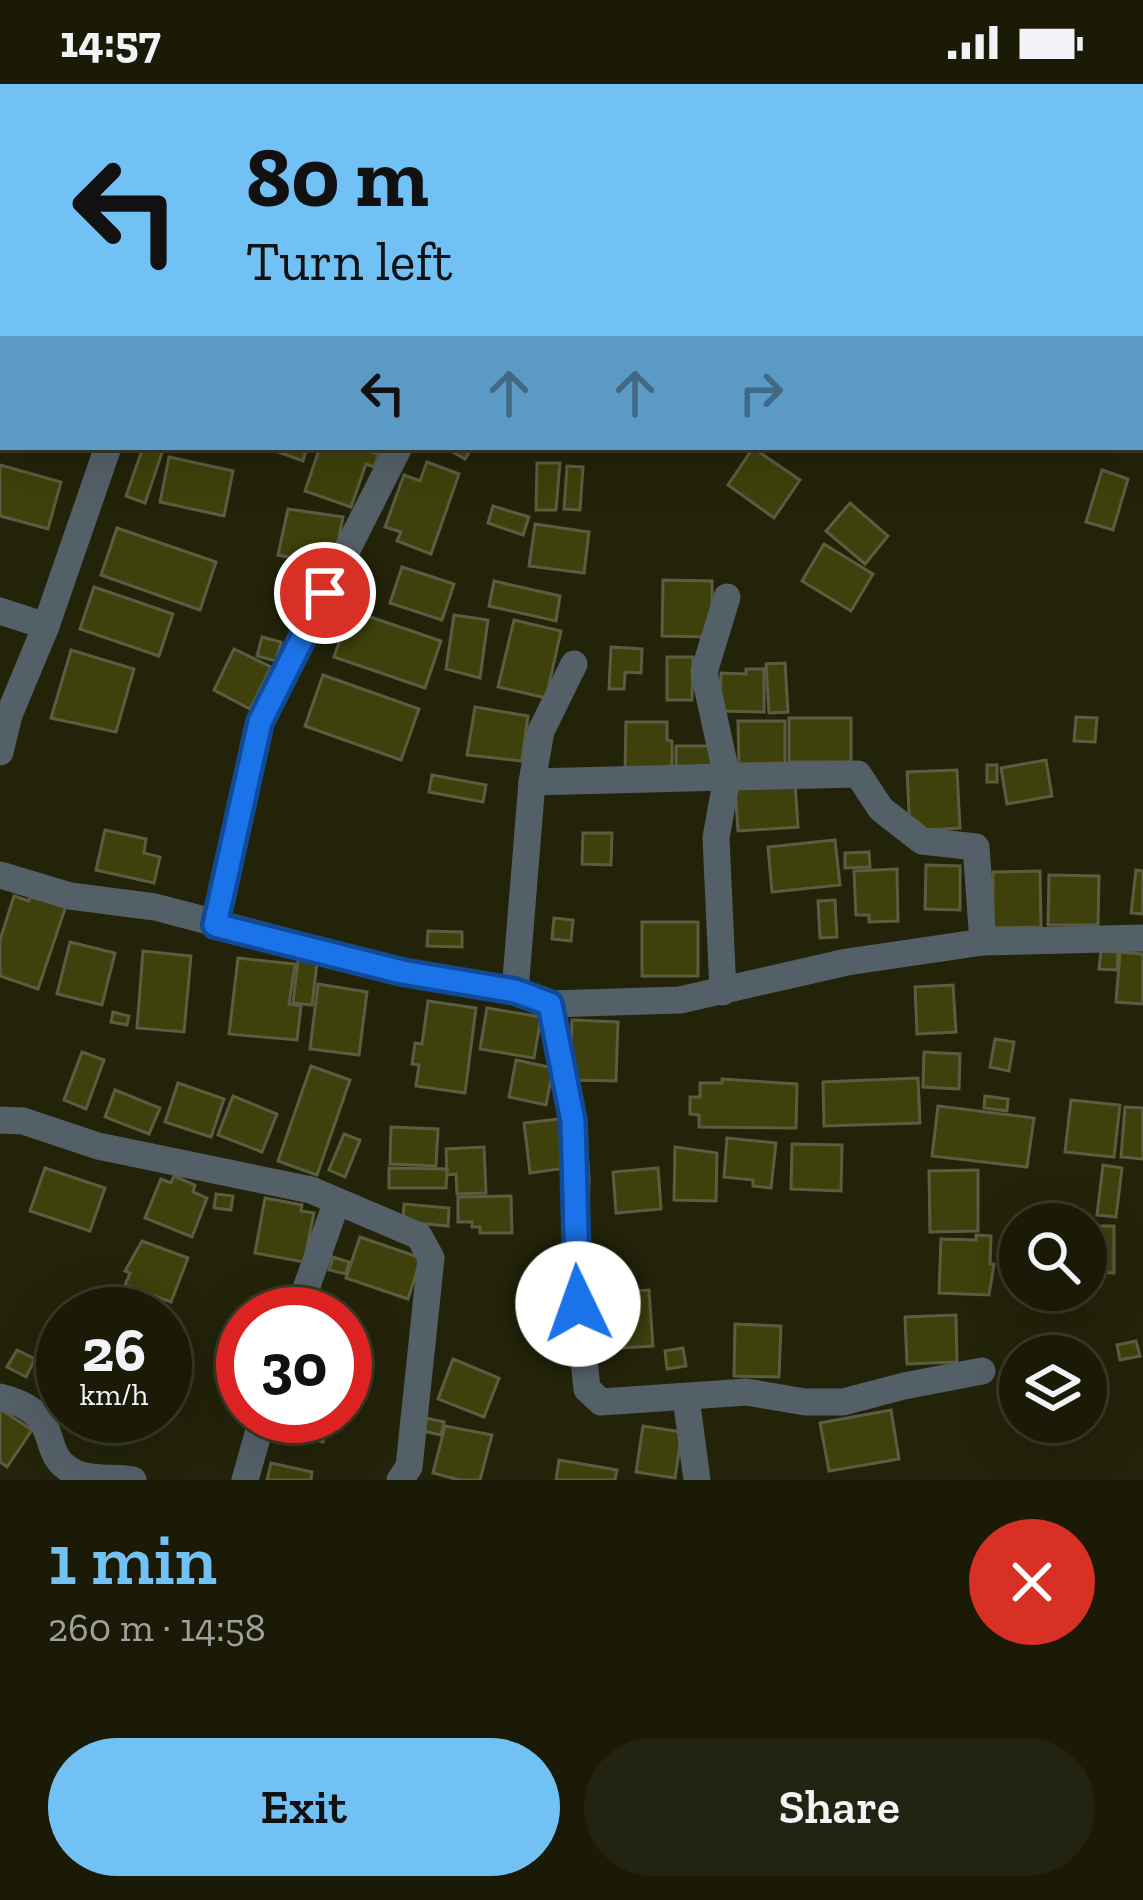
<!DOCTYPE html>
<html lang="en">
<head>
<meta charset="utf-8">
<style>
  :root { --surface:#1a1a07; --page:#232311; --text:#f1f3f6; --muted:#9fa19b; --line:#383828; --accent:#72c1f5 }
  body { margin:0; font-family:"Zilla Slab",serif; background:var(--page); color:var(--text); height:100vh; display:flex; flex-direction:column; font-size:45px; white-space:nowrap }
  * { box-sizing:border-box; margin:0 }
  p { font-size:39px; color:var(--muted) }
  .icon { flex:none; width:66px; height:66px; fill:none; stroke:currentColor; stroke-width:2; stroke-linecap:round; stroke-linejoin:round }
  .map { position:relative; height:1396px; overflow:hidden }
  .sheet { display:flex; flex-direction:column; background:var(--surface); flex:1 }
  .sheet>* { flex:none }
  .guide { position:absolute; left:0px; top:0px; width:1143px; height:366px; box-shadow:0 12px 48px #0002,0 0 0 3px var(--line); background:#72c1f5; color:#111; overflow:hidden }
  .buttons { position:absolute; left:999px; top:1119px; display:grid; gap:24px }
  .buttons a { display:grid; place-items:center; width:108px; height:108px; border-radius:50%; background:var(--surface); box-shadow:0 12px 48px #0002,0 0 0 3px var(--line); font-size:60px }
  .speed { position:absolute; left:36px; top:1203px; display:flex; gap:24px; font-size:60px; font-weight:700; text-align:center }
  .speed>* { display:grid; place-content:center; width:156px; height:156px; border-radius:50%; background:var(--surface); box-shadow:0 12px 48px #0002,0 0 0 3px var(--line); line-height:1 }
  .speed small { font-size:30px; font-weight:400 }
  .speed .limit { border:18px solid #d22; background:#fff; color:#111 }
  .pin { position:absolute; display:grid; place-items:center; width:102px; height:102px; color:#fff; margin:-51px; border:6px solid #fff; border-radius:50%; box-shadow:0 3px 12px #0007 }
  .me { position:absolute; width:132px; margin:-66px; rotate:357deg; stroke-linejoin:round; filter:drop-shadow(0 0 9px #0008) }
  .turn { display:flex; align-items:center; gap:42px; height:252px; padding:0 48px; font-size:54px }
  .turn .icon { width:156px; height:156px; stroke-width:2.5 }
  .turn b { display:block; font-size:84px; line-height:102px }
  .lanes { display:flex; align-items:center; height:114px; padding:0 48px; background:#0003; justify-content:center; gap:60px; direction:ltr }
  .lanes .off { opacity:.35 }
  .round { display:grid; place-items:center; flex:none; width:126px; height:126px; border-radius:63px; background:var(--page) }
  .summary { display:flex; align-items:center; justify-content:space-between; height:204px; padding:0 48px }
  h1 { font-size:72px; font-weight:600; line-height:90px; color:var(--accent) }
  .action { display:flex; gap:24px; margin-top:auto; padding:24px 48px }
  .action a { flex:1; height:138px; border-radius:72px; background:var(--accent); color:#111; font-size:48px; font-weight:600; line-height:138px; text-align:center }
  .action a+a { background:var(--page); color:var(--text) }
  .status { display:flex; justify-content:space-between; align-items:center; height:84px; padding:0 60px; background:var(--surface); direction:ltr }
  .status svg { height:33px; fill:currentColor }
  .map>svg:first-child { display:block }
  .building { fill:#3e410b; stroke:#5b5d41; stroke-width:3 }
  .lines { fill:none; stroke-linecap:round; stroke-linejoin:round }
  .minor { stroke:#546068; stroke-width:27 }
  .route-casing { stroke:#114b97; stroke-width:30 }
  .route { stroke:#1a73e8; stroke-width:21 }
</style>
</head>
<body>
<div class="status"><b>14:57</b><svg viewBox="0 0 49 12"><path d="M0 12V9h3v3zM5 12V6h3v6zM10 12V3h3v9zM15 12V0h3v12zM26 1h20v11H26zM47 4h2v5h-2z"/></svg></div>
<div class="map">
<svg width="1143" height="1396" viewBox="0 0 1143 1396">
  <rect width="100%" height="100%" fill="#222309"/>
  <g class="building">
    <rect x="0" y="43" width="3" height="46"/>
    <polygon points="0,164 3,165 3,224 0,223"/>
    <polygon points="0,294 3,295 3,345 0,345"/>
    <polygon points="136,363 164,363 145,419 126,412 141,369"/>
    <polygon points="265,363 307,363 303,377"/>
    <polygon points="320,363 351,363 379,370 374,383 366,380 351,423 305,407"/>
    <polygon points="444,363 472,363 465,375"/>
    <polygon points="753,364 800,396 774,434 728,401"/>
    <polygon points="169,373 233,387 224,432 160,418"/>
    <polygon points="427,378 459,390 431,470 397,457 401,448 385,443 404,391 420,397"/>
    <polygon points="537,379 560,379 556,426 536,426"/>
    <polygon points="0,381 61,398 48,445 0,432"/>
    <polygon points="567,382 583,383 580,426 564,425"/>
    <polygon points="1102,386 1128,395 1113,446 1086,438"/>
    <polygon points="850,419 888,452 865,480 826,447"/>
    <polygon points="493,422 529,433 523,451 488,439"/>
    <polygon points="288,425 343,433 333,483 278,471"/>
    <polygon points="535,440 589,448 584,489 529,482"/>
    <polygon points="117,444 216,478 200,526 101,491"/>
    <polygon points="824,460 873,490 851,527 802,497"/>
    <polygon points="402,483 454,500 442,536 390,519"/>
    <polygon points="663,496 712,497 712,553 662,552"/>
    <polygon points="494,497 560,512 556,537 489,522"/>
    <polygon points="94,503 173,530 159,572 80,545"/>
    <polygon points="350,526 441,557 425,604 334,573"/>
    <polygon points="454,531 488,536 480,594 446,585"/>
    <polygon points="514,536 561,547 546,614 498,603"/>
    <polygon points="262,553 281,558 276,577 257,572"/>
    <polygon points="611,563 642,565 641,589 625,588 624,605 609,605"/>
    <polygon points="234,565 271,583 250,625 214,606"/>
    <polygon points="71,566 134,585 116,648 51,634"/>
    <polygon points="667,573 693,573 692,616 667,616"/>
    <polygon points="785,579 788,628 769,629 766,580"/>
    <polygon points="746,585 764,585 764,628 720,627 721,589 746,590"/>
    <polygon points="323,591 419,625 401,676 305,642"/>
    <polygon points="475,623 528,632 522,677 467,671"/>
    <polygon points="1076,633 1097,634 1095,658 1074,657"/>
    <rect x="789" y="634" width="62" height="44"/>
    <polygon points="738,637 785,637 785,679 739,680"/>
    <polygon points="626,638 667,638 667,656 672,657 672,688 625,687"/>
    <polygon points="676,662 720,662 720,685 676,686"/>
    <polygon points="1046,676 1052,712 1007,720 1001,684"/>
    <rect x="987" y="681" width="10" height="17"/>
    <polygon points="957,686 960,744 910,747 907,688"/>
    <polygon points="432,691 486,701 483,718 429,708"/>
    <polygon points="795,698 798,743 738,747 735,702"/>
    <polygon points="105,746 146,755 144,769 160,773 154,799 96,786"/>
    <polygon points="583,749 612,749 611,781 582,780"/>
    <polygon points="835,756 840,801 772,808 768,763"/>
    <polygon points="869,768 870,783 845,784 845,769"/>
    <polygon points="926,781 960,782 960,826 925,825"/>
    <polygon points="897,785 898,837 869,838 869,831 856,831 854,787"/>
    <polygon points="1136,786 1143,787 1143,830 1131,829"/>
    <polygon points="1040,787 1041,843 993,844 993,788"/>
    <polygon points="1049,791 1099,792 1098,841 1048,841"/>
    <polygon points="31,810 66,822 38,905 0,892 0,856 14,812 29,817"/>
    <polygon points="835,816 837,853 820,854 818,817"/>
    <polygon points="554,834 573,836 571,857 552,855"/>
    <rect x="642" y="838" width="56" height="54"/>
    <polygon points="428,847 462,848 462,863 427,862"/>
    <polygon points="70,858 115,869 102,921 57,910"/>
    <polygon points="143,867 191,872 184,948 137,944"/>
    <polygon points="1101,867 1118,868 1117,886 1099,885"/>
    <polygon points="1120,868 1143,870 1143,920 1116,918"/>
    <polygon points="238,874 295,880 289,920 301,922 297,956 229,950"/>
    <polygon points="298,876 317,879 312,921 293,919"/>
    <polygon points="318,900 367,908 359,971 310,965"/>
    <polygon points="953,901 956,948 917,950 915,903"/>
    <polygon points="428,917 476,924 465,1009 416,1002 419,981 412,980 415,959 422,960"/>
    <polygon points="487,924 541,933 534,974 480,965"/>
    <polygon points="113,928 129,932 127,941 111,938"/>
    <polygon points="572,936 618,938 616,997 574,996 570,988"/>
    <polygon points="995,955 1014,958 1009,987 990,983"/>
    <polygon points="82,968 104,976 86,1025 64,1016"/>
    <polygon points="924,968 960,970 959,1005 923,1003"/>
    <polygon points="516,976 553,984 546,1021 509,1013"/>
    <polygon points="311,982 350,996 317,1091 278,1077"/>
    <polygon points="918,994 920,1039 824,1042 823,998"/>
    <polygon points="722,995 797,1000 796,1044 699,1043 699,1031 690,1030 690,1013 700,1013 700,999 722,999"/>
    <polygon points="178,999 224,1015 211,1053 165,1038"/>
    <polygon points="115,1006 160,1024 149,1050 105,1033"/>
    <polygon points="233,1012 277,1030 262,1068 218,1051"/>
    <polygon points="985,1012 1008,1015 1007,1027 984,1024"/>
    <polygon points="1071,1016 1120,1021 1114,1073 1065,1068"/>
    <polygon points="938,1022 1034,1034 1027,1083 932,1072"/>
    <polygon points="1125,1023 1143,1024 1143,1075 1121,1073"/>
    <polygon points="567,1034 573,1083 530,1089 524,1039"/>
    <polygon points="391,1043 438,1045 436,1082 390,1080"/>
    <polygon points="344,1050 360,1056 345,1093 329,1086"/>
    <polygon points="727,1054 776,1059 771,1104 753,1102 753,1096 724,1093"/>
    <polygon points="792,1060 842,1061 841,1107 791,1105"/>
    <polygon points="484,1063 486,1109 457,1110 456,1090 447,1091 446,1065"/>
    <polygon points="675,1063 717,1069 716,1117 674,1116"/>
    <polygon points="1103,1081 1122,1084 1116,1133 1097,1131"/>
    <polygon points="45,1084 105,1104 90,1147 30,1127"/>
    <polygon points="389,1084 447,1085 446,1104 389,1104"/>
    <polygon points="658,1084 661,1125 616,1129 613,1088"/>
    <polygon points="978,1086 978,1147 930,1148 929,1087"/>
    <polygon points="174,1092 195,1101 193,1108 207,1114 192,1153 145,1134 161,1095 171,1099"/>
    <polygon points="216,1110 233,1112 231,1126 214,1124"/>
    <polygon points="511,1112 512,1149 480,1149 480,1143 472,1143 472,1138 458,1138 458,1113"/>
    <polygon points="265,1114 302,1121 301,1127 314,1129 304,1178 255,1169"/>
    <polygon points="404,1120 449,1124 448,1142 403,1138"/>
    <polygon points="1086,1142 1114,1142 1114,1189 1086,1188"/>
    <polygon points="976,1151 991,1152 990,1180 994,1180 989,1211 939,1209 941,1155 976,1156"/>
    <polygon points="360,1153 421,1174 408,1215 346,1194"/>
    <polygon points="142,1157 188,1174 171,1218 125,1201 130,1189 125,1187"/>
    <polygon points="333,1173 349,1178 346,1190 329,1186"/>
    <polygon points="649,1206 653,1262 605,1265 602,1209"/>
    <polygon points="956,1231 957,1278 907,1280 905,1233"/>
    <polygon points="735,1240 781,1242 779,1293 734,1292"/>
    <polygon points="224,1248 243,1254 243,1277 218,1269"/>
    <polygon points="546,1250 567,1257 561,1275 541,1268"/>
    <polygon points="1136,1257 1140,1272 1120,1276 1117,1261"/>
    <polygon points="683,1264 686,1282 667,1285 665,1267"/>
    <polygon points="17,1266 35,1275 26,1293 7,1283"/>
    <polygon points="453,1275 499,1294 484,1333 438,1315"/>
    <polygon points="0,1325 32,1346 7,1383 0,1378"/>
    <polygon points="891,1326 899,1375 829,1387 820,1339"/>
    <polygon points="278,1332 330,1332 323,1358 274,1346"/>
    <polygon points="426,1334 444,1338 441,1351 423,1347"/>
    <polygon points="445,1342 492,1351 480,1396 459,1396 433,1389"/>
    <polygon points="643,1342 682,1348 675,1394 636,1388"/>
    <polygon points="559,1376 617,1386 615,1396 556,1396"/>
    <polygon points="271,1379 312,1388 311,1396 267,1396"/>
  </g>
  <g class="lines">
    <g class="minor">
      <polyline points="15,0 23,3"/>
      <polyline points="599,0 602,3"/>
      <polyline points="1087,0 1094,3"/>
      <polyline points="217,3 218,0"/>
      <polyline points="810,3 813,0"/>
      <polyline points="1140,25 1143,27"/>
      <polyline points="0,255 3,256"/>
      <polyline points="727,513 704,588 727,693 858,690 881,725 922,757 976,763 983,858"/>
      <polyline points="0,527 46,542"/>
      <polyline points="0,668 9,631 46,542 108,363"/>
      <polyline points="532,698 727,693 716,754 723,908"/>
      <polyline points="0,791 70,812 155,823 402,888 515,907 550,920 680,916 847,878 983,858 1143,854"/>
      <polyline points="216,841 260,638 399,363"/>
      <polyline points="515,907 532,698 541,647 574,580"/>
      <polyline points="550,920 573,1037 577,1095 575,1188 587,1305 601,1318 747,1308 805,1318 843,1318 904,1302 982,1287"/>
      <polyline points="0,1036 23,1037 98,1062 311,1106 419,1152 431,1174 409,1383 400,1396"/>
      <polyline points="297,1230 336,1120"/>
      <path d="M0 1313C70 1330 33 1370 76 1389 91 1396 116 1393 133 1396"/>
      <polyline points="686,1314 697,1396"/>
      <polyline points="245,1396 263,1332"/>
    </g>
  </g>
  <g class="lines">
    <defs>
      <polyline id="route" points="325,509 260,638 215,841 402,888 515,907 550,920 573,1037 578,1220"/>
    </defs>
    <use href="#route" class="route-casing"/>
    <use href="#route" class="route"/>
  </g>
</svg>
<div class="buttons">
<a><svg class="icon" aria-label="search" viewBox="0 0 24 24"><circle cx="10" cy="10" r="6"/><path d="M15 15l6 6"/></svg></a>
<a><svg class="icon" aria-label="layers" viewBox="0 0 24 24"><path d="M12 4l9 5-9 5-9-5zM3 14l9 5 9-5"/></svg></a>
</div>
<div class="speed"><div>26<small>km/h</small></div><div class="limit">30</div></div>
<div class="pin" style="left:325px;top:509px;background:#d93025"><svg class="icon" aria-label="arrive" viewBox="0 0 24 24"><path d="M6 21V4h12l-3 4 3 4H6"/></svg></div>
<svg class="me" style="left:578px;top:1220px" viewBox="-20 -20 40 40"><circle r="19" fill="#fff"/><path d="M0-13L10 11 0 6-10 11z" fill="#1a73e8"/></svg>
<div class="guide">
<div class="turn"><svg class="icon" aria-label="left" viewBox="0 0 24 24"><path d="M17 20v-9H6M10 6l-5 5 5 5"/></svg><div><b>80 m</b>Turn left</div></div>
<div class="lanes"><svg class="icon" aria-label="left" viewBox="0 0 24 24"><path d="M17 20v-9H6M10 6l-5 5 5 5"/></svg><svg class="icon off" aria-label="ahead" viewBox="0 0 24 24"><path d="M12 20V5M6 11l6-6 6 6"/></svg><svg class="icon off" aria-label="ahead" viewBox="0 0 24 24"><path d="M12 20V5M6 11l6-6 6 6"/></svg><svg class="icon off" aria-label="right" viewBox="0 0 24 24"><path d="M7 20v-9h11M14 6l5 5-5 5"/></svg></div>
</div>
</div>
<section class="sheet">
<div class="summary"><div><h1>1 min</h1><p>260 m · 14:58</p></div><a class="round" style="background:#d93025;color:#fff"><svg class="icon" aria-label="close" viewBox="0 0 24 24"><path d="M6 6l12 12M18 6L6 18"/></svg></a></div>
<div class="action"><a>Exit</a><a>Share</a></div>
</section>
</body>
</html>
